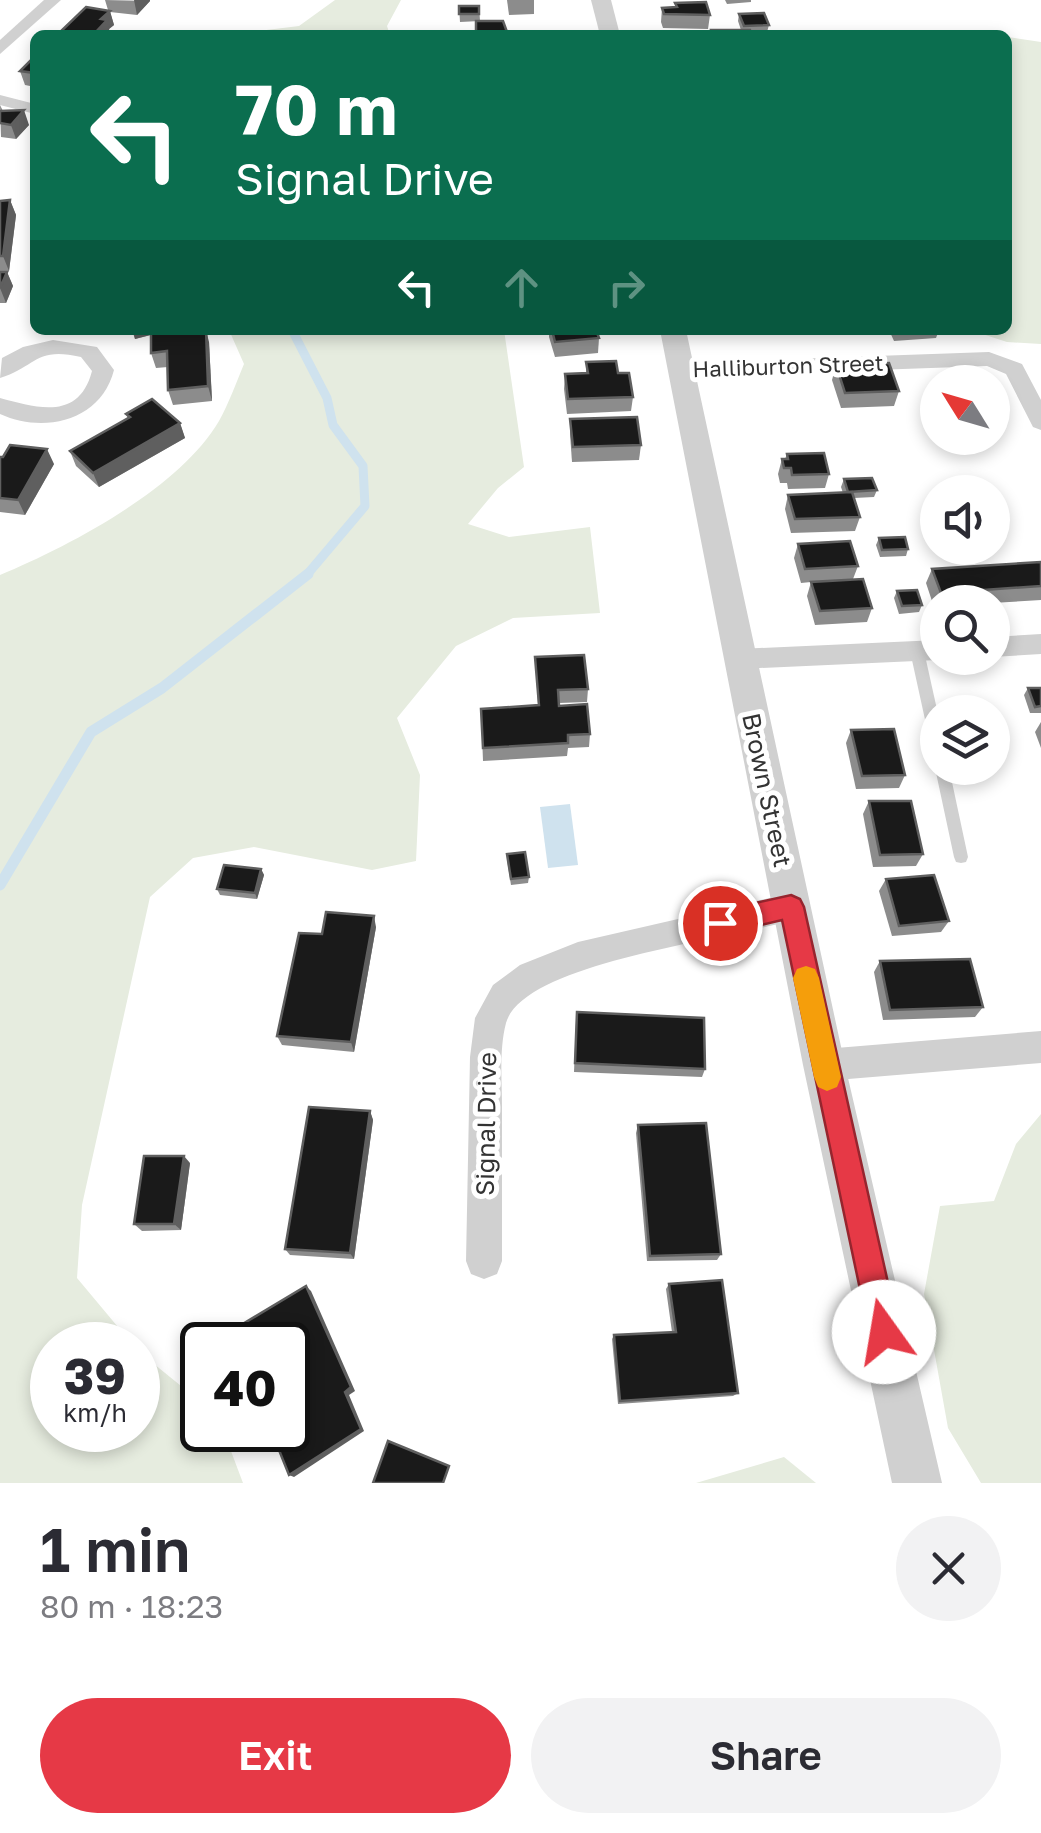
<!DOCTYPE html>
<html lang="en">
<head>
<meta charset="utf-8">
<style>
  :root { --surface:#fff; --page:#f2f2f3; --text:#2b2b33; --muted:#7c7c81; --accent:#e63946 }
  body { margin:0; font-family:"Golos Text",sans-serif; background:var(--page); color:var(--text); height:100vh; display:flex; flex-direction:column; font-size:38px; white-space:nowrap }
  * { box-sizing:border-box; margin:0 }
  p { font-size:32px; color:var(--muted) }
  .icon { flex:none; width:55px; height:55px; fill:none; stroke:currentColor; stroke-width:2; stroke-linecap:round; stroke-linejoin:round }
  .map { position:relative; height:1483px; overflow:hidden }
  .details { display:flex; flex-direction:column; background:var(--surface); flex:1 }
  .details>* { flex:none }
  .top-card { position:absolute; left:30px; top:30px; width:982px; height:305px; border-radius:15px; box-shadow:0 5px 15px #0003; background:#0b6e4f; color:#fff; overflow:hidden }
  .needle { width:65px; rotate:307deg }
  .tools { position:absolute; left:920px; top:365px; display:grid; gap:20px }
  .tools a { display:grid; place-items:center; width:90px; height:90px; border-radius:50%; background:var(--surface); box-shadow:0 5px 15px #0003; font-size:50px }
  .speed { position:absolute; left:30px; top:1322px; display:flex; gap:20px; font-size:50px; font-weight:700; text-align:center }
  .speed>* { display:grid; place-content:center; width:130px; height:130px; border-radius:50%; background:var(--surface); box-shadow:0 5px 15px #0003; line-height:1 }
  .speed small { font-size:25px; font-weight:400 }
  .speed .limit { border:5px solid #111; border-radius:15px; background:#fff; color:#111 }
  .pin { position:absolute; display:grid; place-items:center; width:85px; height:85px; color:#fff; margin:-42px; border:5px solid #fff; border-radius:50%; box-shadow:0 2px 10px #0007 }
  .me { position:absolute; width:110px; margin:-55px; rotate:347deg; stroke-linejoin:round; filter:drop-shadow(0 0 8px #0008) }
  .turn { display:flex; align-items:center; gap:35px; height:210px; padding:0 40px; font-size:45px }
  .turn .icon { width:130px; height:130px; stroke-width:2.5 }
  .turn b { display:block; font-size:70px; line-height:85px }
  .lanes { display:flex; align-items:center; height:95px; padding:0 40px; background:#0003; justify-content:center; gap:50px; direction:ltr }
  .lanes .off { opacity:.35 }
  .round { display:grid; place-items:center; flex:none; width:105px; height:105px; border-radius:52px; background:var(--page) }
  .summary { display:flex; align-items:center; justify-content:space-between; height:170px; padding:0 40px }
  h1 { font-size:60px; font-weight:600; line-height:75px }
  .primary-button { display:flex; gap:20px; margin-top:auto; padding:20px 40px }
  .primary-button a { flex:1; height:115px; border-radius:60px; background:var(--accent); color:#fff; font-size:40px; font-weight:600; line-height:115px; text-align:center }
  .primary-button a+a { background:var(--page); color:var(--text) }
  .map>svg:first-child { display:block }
  .green { fill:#e6ecdf }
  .water { fill:#cfe2ee }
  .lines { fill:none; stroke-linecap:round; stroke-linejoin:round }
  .stream-far1 { stroke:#cfe2ee; stroke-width:9 }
  .stream { stroke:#cfe2ee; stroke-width:11 }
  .service { fill:#d0d0d0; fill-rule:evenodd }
  .minor { fill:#d0d0d0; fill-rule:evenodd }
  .tertiary { fill:#d0d0d0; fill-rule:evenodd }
  .wall { fill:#8c8c8c }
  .shaded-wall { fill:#5f5f5f }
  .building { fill:#1a1a1a; stroke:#5f5f5f; stroke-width:2.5 }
  .route { fill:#e63946; stroke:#96252e; stroke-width:2.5 }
  .slow { fill:#f59e0b }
  .labels { text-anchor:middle; stroke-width:10; stroke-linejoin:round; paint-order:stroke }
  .far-street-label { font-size:22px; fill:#333; stroke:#fff }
  .street-label { font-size:25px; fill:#333; stroke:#fff }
</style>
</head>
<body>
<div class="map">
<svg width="1041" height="1483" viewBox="0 0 1041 1483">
  <rect width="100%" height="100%" fill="#fff"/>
  <g class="green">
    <polygon points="335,0 401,0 387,26 390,35 226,35 299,26"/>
    <polygon points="1008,37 1041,42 1041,344 1007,342 970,330 1008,330"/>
    <path d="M229 330H504L524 467 498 488 468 524 509 537 590 527 600 613 513 618 456 646 397 718 420 775 416 861 372 870 254 847 193 858 150 897 82 1205 77 1278 133 1345H52V1430H138V1351L202 1403V1430H223L243 1483H0V575C70 546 180 488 219 421 229 403 236 383 244 364Z"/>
    <polygon points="1041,1114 1041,1483 981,1483 948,1428 924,1294 940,1206 994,1201 1016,1144"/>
    <polygon points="784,1457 816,1483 696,1483"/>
  </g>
  <polygon class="water" points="570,804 578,865 548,868 540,807"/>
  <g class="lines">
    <polyline class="stream-far1" points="292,330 327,398 333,425 363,466 365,506 305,577"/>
    <polyline class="stream" points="0,885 91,732 162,688 308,574"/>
    <g class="service">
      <polygon points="917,646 924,651 938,714 938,753 933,751 931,747 910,651"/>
      <polygon points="938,764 938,768 949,768 968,857 966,862 961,863 956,862 954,857 935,768"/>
    </g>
    <g class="minor">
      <polygon points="44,0 61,0 0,54 0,40"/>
      <polygon points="0,95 35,104 35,114 0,105"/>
      <path d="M53 340 97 347 114 370C101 421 44 434 0 414V398C37 408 79 421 92 371L81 357C35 346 36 367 0 378L2 358 23 347Z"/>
      <polygon points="989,352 1022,364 1041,400 1041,430 1033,427 1006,374 987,366 681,377 670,370 681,363"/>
      <polygon points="1041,634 1041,654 992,657 992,637"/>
      <polygon points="938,640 938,658 946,658 938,660 739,669 730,666 726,659 730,652 739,649"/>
      <path d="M791 893 802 897 806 907 802 917C741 939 524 960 506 1023 499 1050 502 1081 502 1107 502 1159 502 1210 502 1261L497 1274 484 1279 471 1274 466 1261 470 1057 475 1018 493 985 520 965 578 942Z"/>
      <polygon points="1041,1031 1041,1063 824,1081 812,1076 808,1065 812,1054 824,1049"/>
    </g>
    <g class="tertiary">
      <polygon points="591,0 611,0 620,35 600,35"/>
      <polygon points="660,330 686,330 845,1065 942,1483 892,1483 803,1065"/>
    </g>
  </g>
  <g class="wall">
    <polygon points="105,0 150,1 137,15 110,12 114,25 109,29 57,35 108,10"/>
    <polygon points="507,0 534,0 534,14 509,15"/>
    <polygon points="725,0 751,0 751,2 727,4"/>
    <polygon points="675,3 710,15 708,29 663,28 661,22 662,8 675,7"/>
    <polygon points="459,6 479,6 480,21 460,22"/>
    <polygon points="739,14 769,25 767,32 751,33 752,35 711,35 711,30 741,30 738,21"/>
    <polygon points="35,56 35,87 25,85 20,71"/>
    <polygon points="0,105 3,111 29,125 16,139 1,137"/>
    <polygon points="10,200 16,215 9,271 3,272 7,272 13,286 6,303 0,303 0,201"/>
    <polygon points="132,330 169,330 160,332 209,342 212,401 173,405 168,390 168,367 156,368 151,353 151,335 135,339"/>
    <polygon points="549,330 596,330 599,338 598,353 555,357 549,337"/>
    <polygon points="889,330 939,330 936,338 894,341"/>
    <polygon points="586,362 618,373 633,397 631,411 567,414 564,389 565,374 586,374"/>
    <polygon points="836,365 899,391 894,406 841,408 832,380"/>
    <polygon points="126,414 180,423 185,438 99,487 76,466 70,451 128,419"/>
    <polygon points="570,419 641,445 639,460 572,462 570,434"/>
    <polygon points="787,454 829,474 825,488 788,489 787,483 780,483 778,474 782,459 785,459"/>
    <polygon points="0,457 54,464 25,515 0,512"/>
    <polygon points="844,479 877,490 874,497 854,498 860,517 855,531 791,533 785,509 788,495 843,493 841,487"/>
    <polygon points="992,518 1003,518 996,532 992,532"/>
    <polygon points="879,538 908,549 906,556 880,557 876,545"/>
    <polygon points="798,544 858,566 853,579 872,608 867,622 815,625 807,596 811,582 801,583 794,558"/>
    <polygon points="1041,562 1041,600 992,603 938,602 938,607 934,607 926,583 932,569"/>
    <polygon points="897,591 922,605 919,612 899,614 894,598"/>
    <polygon points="535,657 588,689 587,702 559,703 559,706 590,734 589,747 568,748 567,756 483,761 481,709 538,705"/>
    <polygon points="1028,688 1041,688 1041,713 1030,713 1024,695"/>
    <polygon points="1041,722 1041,748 1035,732"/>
    <polygon points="851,730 905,775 899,788 856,789 846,743"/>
    <polygon points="869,801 923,854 916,866 873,867 863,814"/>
    <polygon points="507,860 529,877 528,883 511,885"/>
    <polygon points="261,869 264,875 257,899 220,895 217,889"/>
    <polygon points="886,879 949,921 941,932 892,936 879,891"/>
    <polygon points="376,927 354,1052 282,1045 277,1036 322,934"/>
    <polygon points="880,961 983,1007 975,1017 883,1020 874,972"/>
    <polygon points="576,1022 705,1069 702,1077 574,1072"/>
    <polygon points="370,1111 373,1120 354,1259 290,1255 285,1249"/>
    <polygon points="638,1125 721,1254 717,1260 647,1261 636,1133"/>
    <polygon points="190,1163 181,1230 142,1231 134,1224"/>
    <polygon points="669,1284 738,1393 733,1396 618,1404 612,1339 614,1335 672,1332 666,1289"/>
  </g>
  <g class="shaded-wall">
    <polygon points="134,0 150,0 150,1 137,15"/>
    <polygon points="110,11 114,25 109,29 111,35 93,35 101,19"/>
    <polygon points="24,110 29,125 16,139 11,125"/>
    <polygon points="10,200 16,215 9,271 3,256"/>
    <polygon points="7,272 13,286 6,303 0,288"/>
    <polygon points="133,330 169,330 135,339"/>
    <polygon points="206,330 209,342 212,401 208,386"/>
    <polygon points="180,423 185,438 99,487 93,473"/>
    <polygon points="47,449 54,464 25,515 18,500"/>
    <polygon points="261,869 264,875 257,899 255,893"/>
    <polygon points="374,916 376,927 354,1052 351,1042"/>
    <polygon points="370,1111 373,1120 354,1259 350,1253"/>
    <polygon points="184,1156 190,1163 181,1230 174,1224"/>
    <polygon points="306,1286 311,1291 355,1391 349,1395 364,1431 294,1477 289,1475 345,1392"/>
  </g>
  <g class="building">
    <polygon points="706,2 710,15 664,14 662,8 677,7 675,3"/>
    <rect x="459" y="6" width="20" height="8"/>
    <polygon points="86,7 110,11 101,19 107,20 93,35 57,35"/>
    <polygon points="764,13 769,25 744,26 739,14"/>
    <polygon points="476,21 503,21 507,32 503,32 503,35 476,35"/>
    <polygon points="711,30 750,30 752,35 712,35"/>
    <polygon points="35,56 35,73 20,71"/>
    <polygon points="24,110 11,125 0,123 0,111"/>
    <polygon points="10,200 3,256 0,256 0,201"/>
    <polygon points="0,272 7,272 0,288"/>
    <polygon points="180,330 206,330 208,386 168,390 167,351 151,353 151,333"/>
    <polygon points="552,330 596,330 599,338 555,342"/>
    <polygon points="616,361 618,373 629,373 633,397 568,399 565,374 588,373 586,362"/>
    <polygon points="889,363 899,391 845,393 836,365"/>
    <polygon points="152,399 180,423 93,473 70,451 130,417 126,414"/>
    <polygon points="637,417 641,445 573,447 570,419"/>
    <polygon points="10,445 47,449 18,500 0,498 0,457 3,457"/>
    <polygon points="824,453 829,474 792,475 791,468 784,468 782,459 788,459 787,454"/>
    <polygon points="872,478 877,490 848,492 844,479"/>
    <polygon points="992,488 1003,518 992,518 992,492 942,492 941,489"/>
    <polygon points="852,492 860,517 795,519 788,495"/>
    <polygon points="905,537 908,549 882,550 879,538"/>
    <polygon points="850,541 858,566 805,569 798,544"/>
    <polygon points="1041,562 1041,586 941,593 932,569"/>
    <polygon points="863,579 872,608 820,611 811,582"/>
    <polygon points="917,590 922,605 902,606 897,591"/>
    <polygon points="584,655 588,689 558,690 559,706 587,704 590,734 568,735 568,743 483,748 481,709 539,705 535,657"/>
    <polygon points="1028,688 1041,688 1041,706 1035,707"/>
    <polygon points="894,729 905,775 862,776 851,730"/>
    <polygon points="869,801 911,801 923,854 880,855"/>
    <polygon points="525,852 529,877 511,879 507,854"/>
    <polygon points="224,865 261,869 255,893 217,889"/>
    <polygon points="934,875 949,921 899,926 886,879"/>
    <polygon points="326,912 374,916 351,1042 277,1036 299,933 322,934"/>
    <polygon points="970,959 983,1007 890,1010 880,961"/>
    <polygon points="577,1012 704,1018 705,1069 575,1063"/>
    <polygon points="309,1107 370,1111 350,1253 285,1249"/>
    <polygon points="706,1123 721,1254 650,1256 638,1125"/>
    <polygon points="144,1156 184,1156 174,1224 134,1224"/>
    <polygon points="722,1280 738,1393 620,1401 614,1335 676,1332 669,1284"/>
    <polygon points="306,1286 351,1387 345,1392 361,1429 289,1475 271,1430 288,1430 288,1345 237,1345 231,1331"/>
    <polygon points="388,1441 449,1466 443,1483 373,1483"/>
  </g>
  <polygon class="route" points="791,895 800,899 804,907 899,1332 895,1343 884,1347 873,1343 869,1332 782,920 720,935 711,931 707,923 711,915 720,911"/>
  <polygon class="slow" points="806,966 815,969 819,978 841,1077 837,1087 827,1091 818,1087 814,1077 793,978 797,969"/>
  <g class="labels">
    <g class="far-street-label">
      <text transform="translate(788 366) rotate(-2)" y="8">Halliburton Street</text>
    </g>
    <g class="street-label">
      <text transform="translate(767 790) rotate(78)" y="9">Brown Street</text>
      <text transform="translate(486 1124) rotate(-89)" y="9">Signal Drive</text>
    </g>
  </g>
</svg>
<div class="tools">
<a><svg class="needle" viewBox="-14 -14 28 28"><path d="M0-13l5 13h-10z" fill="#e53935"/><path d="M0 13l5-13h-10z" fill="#7c7c81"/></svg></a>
<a><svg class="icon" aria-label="sound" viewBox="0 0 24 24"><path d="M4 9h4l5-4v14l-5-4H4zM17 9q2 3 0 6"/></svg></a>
<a><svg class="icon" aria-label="search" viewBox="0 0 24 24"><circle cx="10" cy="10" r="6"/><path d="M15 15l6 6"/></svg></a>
<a><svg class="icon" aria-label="layers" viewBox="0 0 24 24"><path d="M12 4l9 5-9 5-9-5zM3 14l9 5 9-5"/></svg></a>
</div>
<div class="speed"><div>39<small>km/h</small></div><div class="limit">40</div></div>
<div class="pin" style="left:720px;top:923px;background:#d93025"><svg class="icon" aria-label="arrive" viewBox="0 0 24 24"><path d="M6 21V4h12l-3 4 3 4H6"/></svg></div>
<svg class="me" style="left:884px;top:1332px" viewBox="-20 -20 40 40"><circle r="19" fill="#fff"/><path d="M0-13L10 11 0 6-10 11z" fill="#e63946"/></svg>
<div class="top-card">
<div class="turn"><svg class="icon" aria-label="left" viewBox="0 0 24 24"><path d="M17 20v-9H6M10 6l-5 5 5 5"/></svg><div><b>70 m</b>Signal Drive</div></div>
<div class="lanes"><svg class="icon" aria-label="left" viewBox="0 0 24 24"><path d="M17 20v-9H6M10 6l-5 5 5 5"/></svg><svg class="icon off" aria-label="ahead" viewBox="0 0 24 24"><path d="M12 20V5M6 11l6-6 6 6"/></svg><svg class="icon off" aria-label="right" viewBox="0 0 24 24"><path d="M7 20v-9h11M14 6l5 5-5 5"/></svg></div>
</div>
</div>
<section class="details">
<div class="summary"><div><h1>1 min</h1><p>80 m · 18:23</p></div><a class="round"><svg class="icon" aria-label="close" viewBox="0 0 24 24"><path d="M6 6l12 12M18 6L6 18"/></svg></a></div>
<div class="primary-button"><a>Exit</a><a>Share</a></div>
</section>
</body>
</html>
